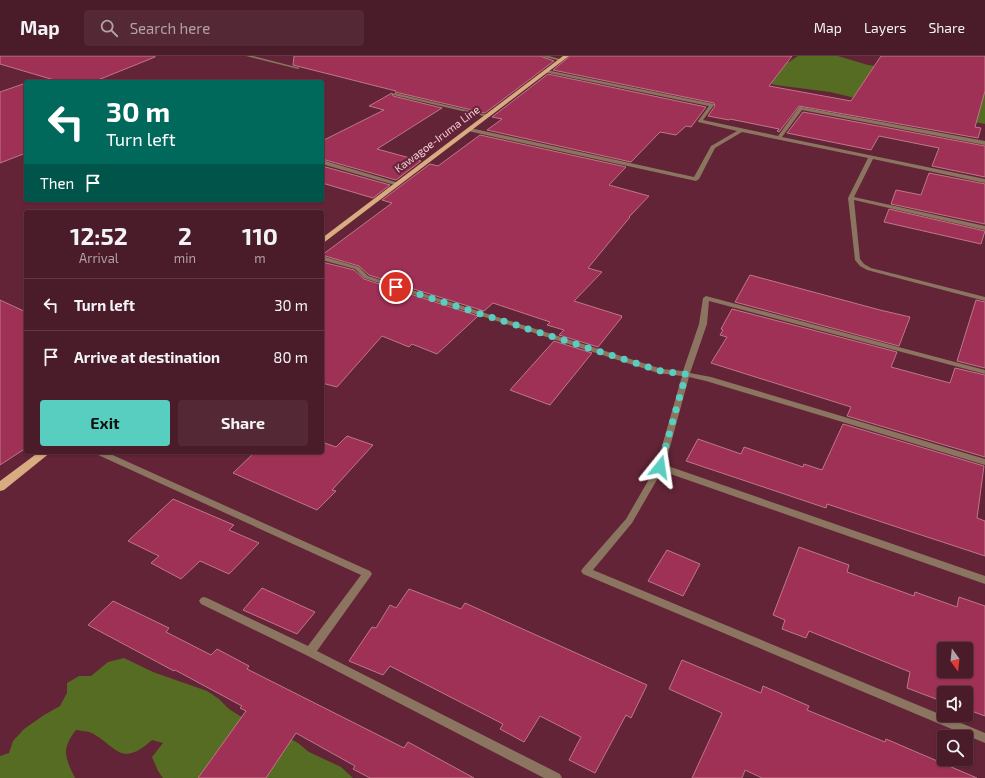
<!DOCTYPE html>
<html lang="en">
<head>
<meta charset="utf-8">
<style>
  :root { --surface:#4a1b28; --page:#542834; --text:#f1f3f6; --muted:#b2a1a8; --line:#613945; --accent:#58cec0 }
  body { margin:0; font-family:"Exo 2",sans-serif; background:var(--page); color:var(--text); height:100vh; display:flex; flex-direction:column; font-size:15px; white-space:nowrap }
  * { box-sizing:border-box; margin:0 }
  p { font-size:13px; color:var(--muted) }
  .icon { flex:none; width:22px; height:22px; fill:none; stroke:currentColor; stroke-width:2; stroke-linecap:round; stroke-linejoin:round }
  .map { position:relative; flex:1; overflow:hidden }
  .details { position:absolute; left:24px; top:154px; width:300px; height:244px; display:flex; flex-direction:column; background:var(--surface); border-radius:4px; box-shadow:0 1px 3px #0004,0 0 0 1px var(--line) }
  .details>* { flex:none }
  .hud { position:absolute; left:24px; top:24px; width:300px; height:122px; border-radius:4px; box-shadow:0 1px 3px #0004,0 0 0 1px var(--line); background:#00695c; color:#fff; overflow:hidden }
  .needle { width:26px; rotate:165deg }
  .controls { position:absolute; left:937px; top:586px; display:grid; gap:8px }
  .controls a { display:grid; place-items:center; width:36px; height:36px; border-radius:4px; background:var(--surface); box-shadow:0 1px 3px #0004,0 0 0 1px var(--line); font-size:20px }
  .pin { position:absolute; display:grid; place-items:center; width:34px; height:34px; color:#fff; margin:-17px; border:2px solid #fff; border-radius:50%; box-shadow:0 1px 4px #0007 }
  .me { position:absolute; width:44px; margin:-22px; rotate:15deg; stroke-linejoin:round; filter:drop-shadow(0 0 3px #0008) }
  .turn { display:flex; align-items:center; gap:14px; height:84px; padding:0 16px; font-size:18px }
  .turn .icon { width:52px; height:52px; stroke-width:2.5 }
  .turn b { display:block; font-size:28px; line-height:34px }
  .then { display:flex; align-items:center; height:38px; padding:0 16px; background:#0003; gap:8px; font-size:15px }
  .eta { display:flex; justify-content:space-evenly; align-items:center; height:68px; text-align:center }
  .eta b { font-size:24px; font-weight:700; line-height:28px }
  .cta { display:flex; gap:8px; margin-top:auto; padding:8px 16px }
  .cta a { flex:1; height:46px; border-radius:4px; background:var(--accent); color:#111; font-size:16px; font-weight:700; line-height:46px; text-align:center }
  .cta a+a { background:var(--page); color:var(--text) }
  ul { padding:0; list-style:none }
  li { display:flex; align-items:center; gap:12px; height:52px; padding:0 16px; border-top:1px solid var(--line) }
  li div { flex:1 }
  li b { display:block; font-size:15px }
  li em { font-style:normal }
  header { display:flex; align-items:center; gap:24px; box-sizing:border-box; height:56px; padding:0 20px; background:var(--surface); border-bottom:1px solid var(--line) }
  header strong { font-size:19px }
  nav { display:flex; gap:22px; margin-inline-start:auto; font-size:14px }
  .search { width:280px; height:36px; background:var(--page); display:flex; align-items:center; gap:10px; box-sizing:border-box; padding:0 14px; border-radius:4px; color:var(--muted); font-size:15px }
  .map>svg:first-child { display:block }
  .green { fill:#556c22 }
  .building { fill:#a03156; stroke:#be7788; fill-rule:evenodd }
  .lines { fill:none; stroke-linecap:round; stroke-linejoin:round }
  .minor { fill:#8b7560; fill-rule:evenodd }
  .primary { fill:#d8ab80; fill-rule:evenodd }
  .route { stroke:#58cec0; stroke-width:7; stroke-dasharray:0 12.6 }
  .labels { text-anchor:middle; stroke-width:4; stroke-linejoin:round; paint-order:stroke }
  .far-street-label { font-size:11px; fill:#f7cfd7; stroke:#622436 }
</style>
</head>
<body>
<header>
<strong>Map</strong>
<div class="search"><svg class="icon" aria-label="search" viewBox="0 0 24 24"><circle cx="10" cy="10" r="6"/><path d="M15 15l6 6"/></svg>Search here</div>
<nav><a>Map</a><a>Layers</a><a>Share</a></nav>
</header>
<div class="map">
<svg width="985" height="722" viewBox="0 0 985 722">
  <rect width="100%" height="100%" fill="#622436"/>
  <g class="green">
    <polygon points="798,0 838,0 868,9 913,14 985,29 985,68 880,48 830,36 775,29 747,21 763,4 789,6"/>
    <path d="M124 602 153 616 207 635 219 643 229 653 240 660 260 666 298 687 309 696 341 711 353 722H163L158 715 152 701 163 687 152 684C121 712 117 691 92 677 87 675 81 675 76 674 61 693 65 702 75 722H0V700L9 697 13 685 24 673 44 659 60 650 67 637V627L79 620H91L108 606Z"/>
  </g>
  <g class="building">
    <polygon points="0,0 155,0 155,1 93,26 61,26 0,8"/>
    <polygon points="294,0 540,0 554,5 485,57 395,36 396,35 293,9"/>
    <polygon points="570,0 792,0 769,30 851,45 881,0 985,0 985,35 975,71 981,72 978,82 799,50 779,76 777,75 779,73 730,63 729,64 708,60 715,50 714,47 553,14"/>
    <polygon points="548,18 706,51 691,71 686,70 676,79 660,76 631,106 487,74 502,63 492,61"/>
    <polygon points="26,27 26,97 0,107 0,36"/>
    <polygon points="392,37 393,40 442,52 377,93 421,105 396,124 322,103 322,85 384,54 369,50"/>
    <polygon points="803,56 985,90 985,121 932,110 939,92 879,80 871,94 787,77"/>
    <polygon points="480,79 626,111 609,129 649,140 629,161 630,161 588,212 602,216 574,245 622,260 621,261 622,261 598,291 559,279 564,274 547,269 550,266 493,247 484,255 369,219 359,210 322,199 392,147 382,144 430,108 438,110"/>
    <polygon points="322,110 390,129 373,142 322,127"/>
    <polygon points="929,117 985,128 985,168 891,148 896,134 921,139"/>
    <polygon points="889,153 985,175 981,188 884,166"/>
    <polygon points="322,206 354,214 364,223 478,260 437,298 412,288 409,291 382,280 337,331 322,327"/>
    <polygon points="750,219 880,254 910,261 899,290 735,246"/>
    <polygon points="0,244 26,256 26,392 0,409"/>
    <polygon points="976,244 985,246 985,312 957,305"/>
    <polygon points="732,253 897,296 891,311 950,327 955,312 985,319 985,401 847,360 851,351 711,307 727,281 720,279 723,274 721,273"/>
    <polygon points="554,285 592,297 550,349 510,334"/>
    <polygon points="843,368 984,410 977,462 985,465 985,500 827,448 826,452 686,405 698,383 741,398 744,391 803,411 804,408 822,414"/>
    <polygon points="347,380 373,389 332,434 336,435 317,454 233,417 255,396 322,396 322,386 336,391"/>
    <polygon points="173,443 234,469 229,474 259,487 229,518 200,505 181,523 151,507 159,500 128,485"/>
    <path d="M799 491 849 509 847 516 914 540 915 536 957 551 959 541 985 550V660L966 653V637H944V646L907 632 910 616 809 575 806 582 782 573 785 564 773 559ZM944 593H966V615H944Z"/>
    <polygon points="667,494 700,508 683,540 648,525"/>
    <polygon points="262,532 315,556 297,578 243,554"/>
    <polygon points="409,533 461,553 465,547 647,629 631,662 626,659 595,717 569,704 581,681 540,660 524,686 500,673 503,668 390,610 383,619 349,605 372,571 376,572 390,549 396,552"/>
    <polygon points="113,545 169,572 166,576 211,599 217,593 249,610 247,613 404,692 408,686 474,722 370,722 353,713 355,710 296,677 266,722 198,722 246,655 240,652 242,650 175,614 174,615 88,569"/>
    <polygon points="682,604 761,637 763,630 809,650 807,654 885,686 886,683 977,722 762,722 745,714 742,722 692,722 722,657 669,633"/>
  </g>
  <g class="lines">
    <g class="minor">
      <polygon points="246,0 253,0 300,12 298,13"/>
      <polygon points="541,0 549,0 563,4 561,5"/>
      <polygon points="546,14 714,48 714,49 703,64 778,80 799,51 801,51 985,85 985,89 802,54 782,81 985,123 985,127 873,103 854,141 985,170 985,174 854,144 860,203 864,208 871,212 985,241 985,245 867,214 860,210 855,204 848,142 868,102 742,76 715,92 699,123 696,125 468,75 467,74 470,72 694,121 711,90 737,75 698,66 698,65 709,50 544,16 544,15"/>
      <polygon points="395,37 488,59 490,60 488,61 393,39 393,38"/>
      <polygon points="322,104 399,127 400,128 395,129 322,108"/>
      <polygon points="322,200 359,211 368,220 662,313 683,315 699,268 703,242 706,240 985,314 985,318 709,245 707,268 690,317 711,321 985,403 985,409 706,325 689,321 665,409 985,520 985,528 662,415 632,467 593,514 985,677 985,687 583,518 581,515 583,512 626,463 656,411 682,320 658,317 364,222 355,213 322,204"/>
      <polygon points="95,396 106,396 370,515 372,518 370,521 317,595 560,718 562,722 544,722 306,599 201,548 199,545 201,542 204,541 207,542 308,590 361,519 96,398"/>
    </g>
    <g class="primary">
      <polygon points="563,0 569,0 322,188 322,182"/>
      <polygon points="39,396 51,396 4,434 0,435 0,425"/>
    </g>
  </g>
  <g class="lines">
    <polyline class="route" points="396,231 661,315 686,318 660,411"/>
  </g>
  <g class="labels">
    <g class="far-street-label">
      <text transform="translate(437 83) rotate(-37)" y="4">Kawagoe-Iruma Line</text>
    </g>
  </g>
</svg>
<div class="controls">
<a><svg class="needle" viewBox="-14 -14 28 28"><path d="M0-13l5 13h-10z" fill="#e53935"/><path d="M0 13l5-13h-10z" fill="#b2a1a8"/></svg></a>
<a><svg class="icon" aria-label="sound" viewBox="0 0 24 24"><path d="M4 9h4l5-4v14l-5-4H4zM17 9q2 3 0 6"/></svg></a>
<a><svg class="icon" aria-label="search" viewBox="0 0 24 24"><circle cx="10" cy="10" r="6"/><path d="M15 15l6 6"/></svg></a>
</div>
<div class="pin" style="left:396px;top:231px;background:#d93025"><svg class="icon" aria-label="arrive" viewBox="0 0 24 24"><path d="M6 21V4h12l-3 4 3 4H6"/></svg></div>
<svg class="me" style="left:660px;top:411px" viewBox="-20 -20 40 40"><path d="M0-17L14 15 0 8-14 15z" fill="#58cec0" stroke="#fff" stroke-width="4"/></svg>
<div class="hud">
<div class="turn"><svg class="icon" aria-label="left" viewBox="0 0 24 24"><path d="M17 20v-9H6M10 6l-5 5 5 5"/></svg><div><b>30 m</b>Turn left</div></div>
<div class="then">Then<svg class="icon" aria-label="arrive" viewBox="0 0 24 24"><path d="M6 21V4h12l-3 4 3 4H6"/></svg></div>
</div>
<section class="details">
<div class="eta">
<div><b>12:52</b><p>Arrival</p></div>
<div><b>2</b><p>min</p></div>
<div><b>110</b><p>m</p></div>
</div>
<ul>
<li><svg class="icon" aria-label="left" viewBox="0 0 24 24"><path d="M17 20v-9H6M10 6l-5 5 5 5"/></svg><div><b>Turn left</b></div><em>30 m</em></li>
<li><svg class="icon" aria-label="arrive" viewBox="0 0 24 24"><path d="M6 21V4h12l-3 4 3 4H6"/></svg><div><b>Arrive at destination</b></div><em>80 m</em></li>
</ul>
<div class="cta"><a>Exit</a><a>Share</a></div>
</section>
</div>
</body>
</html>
